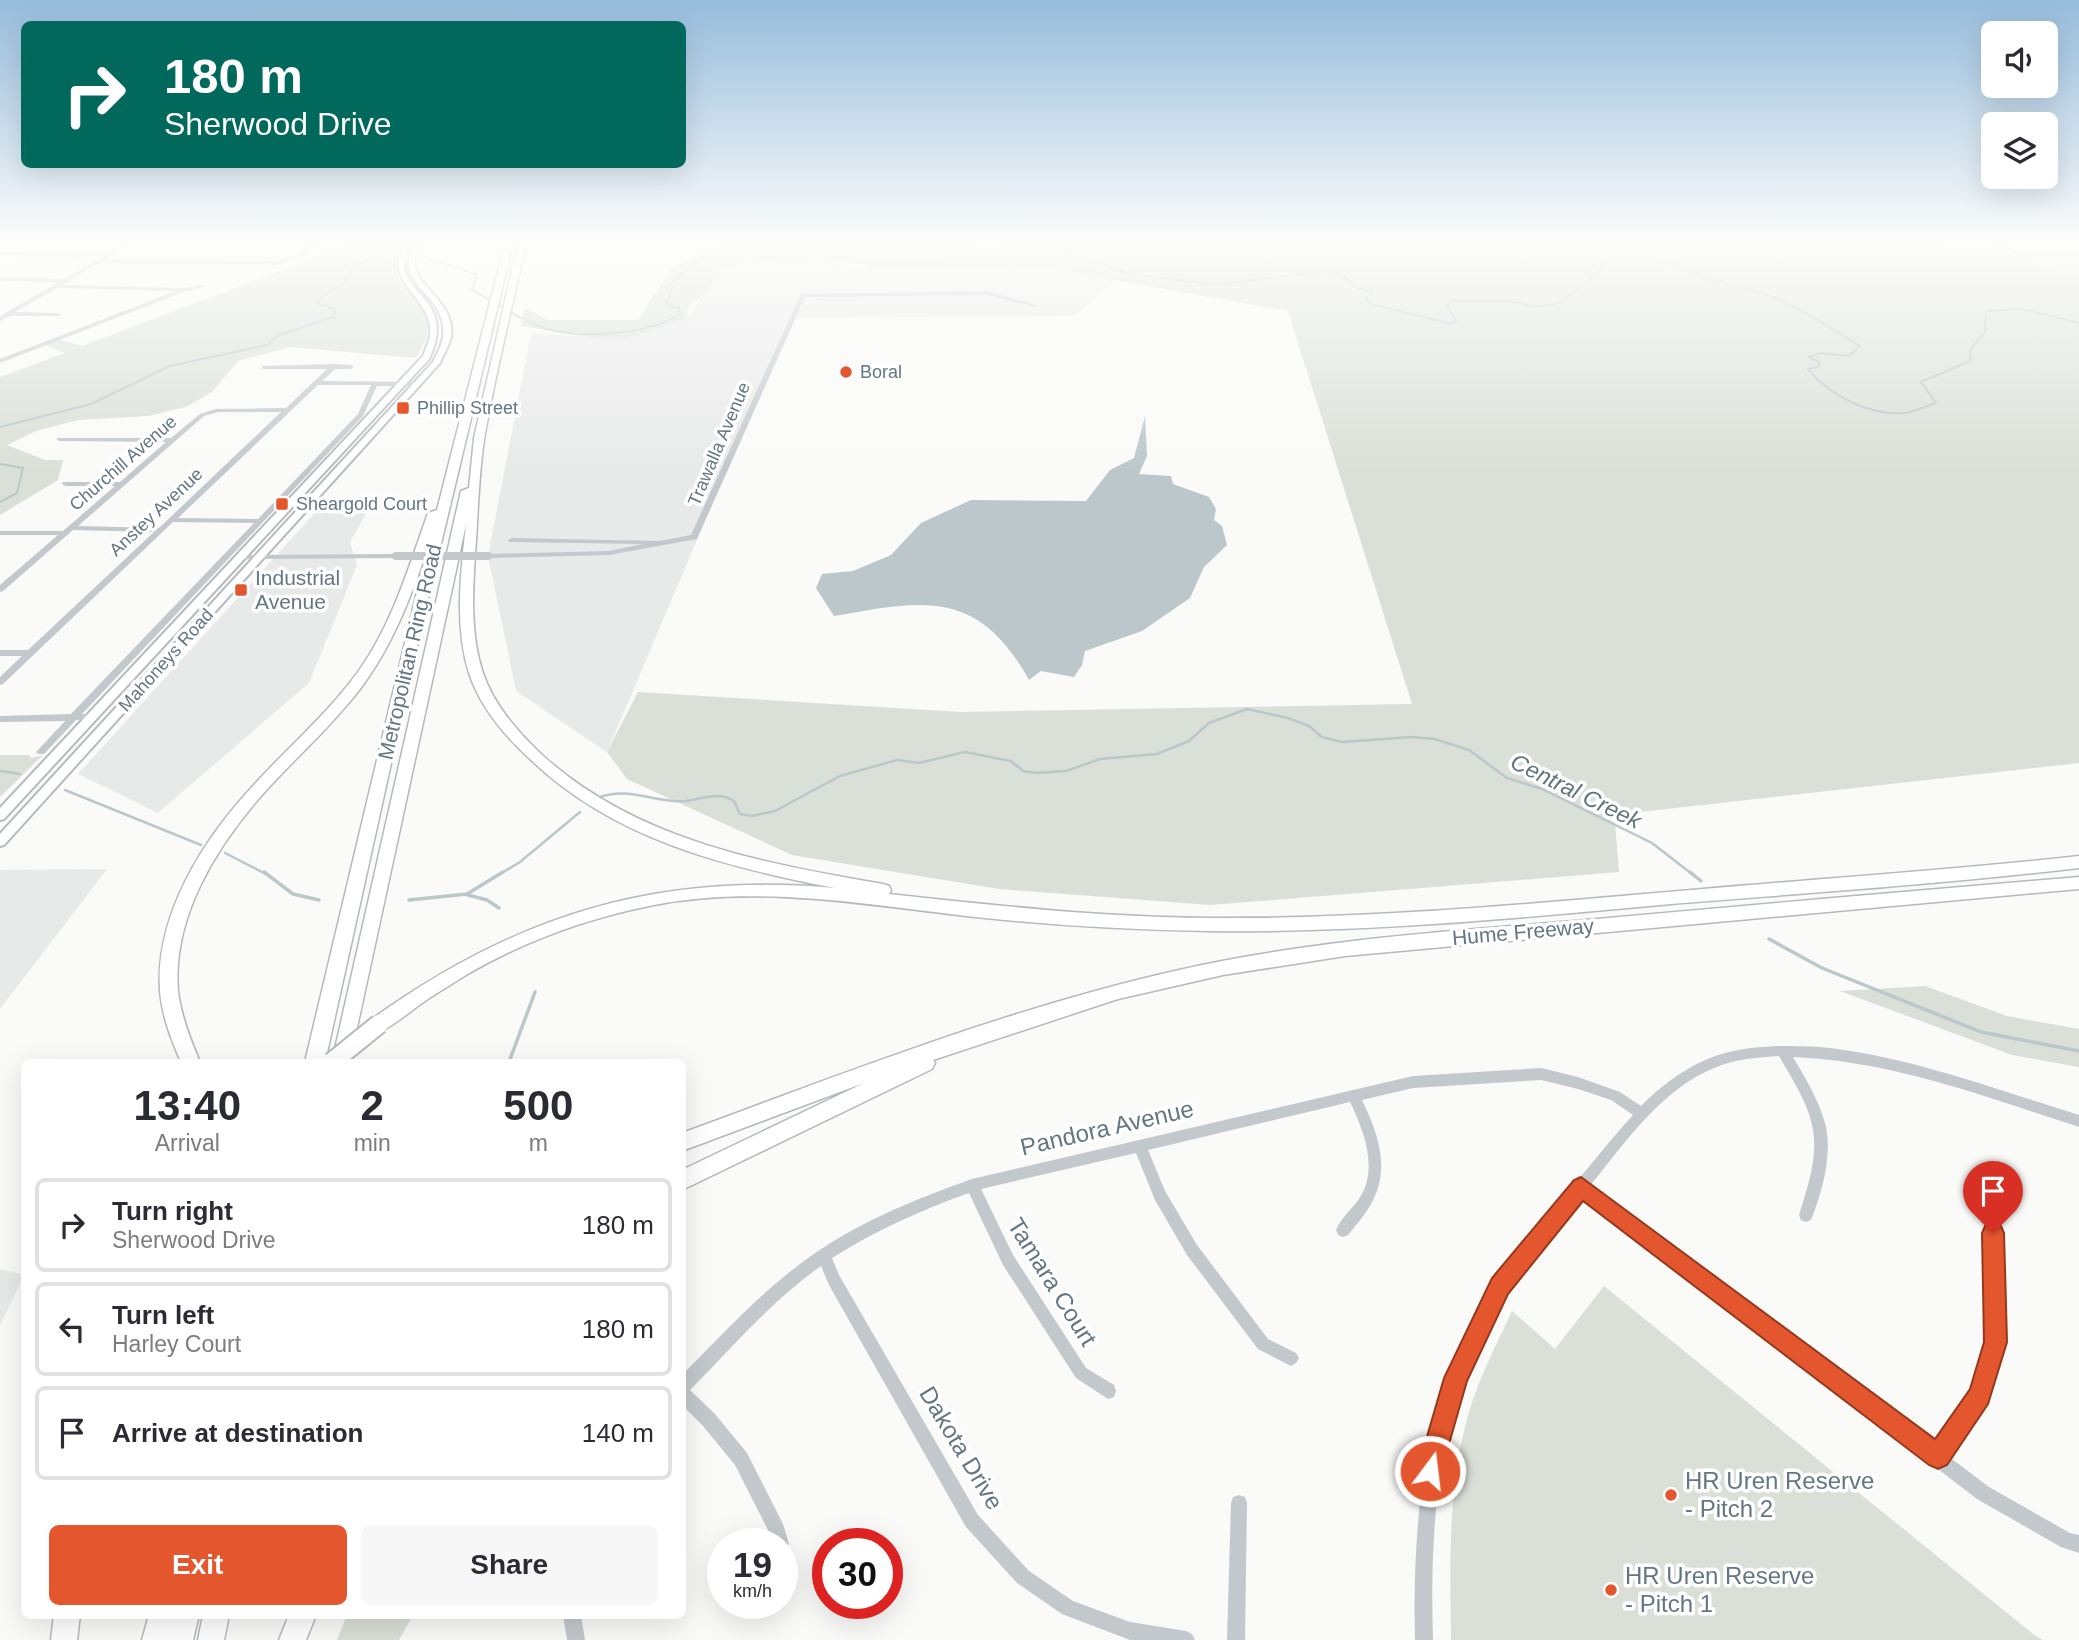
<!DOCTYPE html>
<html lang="en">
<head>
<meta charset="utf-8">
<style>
  :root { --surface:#fff; --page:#f7f7f7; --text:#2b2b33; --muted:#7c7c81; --line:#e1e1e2; --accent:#e4572e }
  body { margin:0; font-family:Helvetica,sans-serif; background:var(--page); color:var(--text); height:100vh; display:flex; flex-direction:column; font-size:26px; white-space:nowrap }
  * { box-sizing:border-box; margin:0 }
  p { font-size:23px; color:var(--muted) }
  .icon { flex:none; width:38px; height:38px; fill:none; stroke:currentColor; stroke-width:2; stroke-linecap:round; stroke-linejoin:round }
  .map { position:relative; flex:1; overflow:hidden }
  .details { position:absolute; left:21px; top:1059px; width:665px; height:560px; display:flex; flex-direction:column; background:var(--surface); border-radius:10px; box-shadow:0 7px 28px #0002 }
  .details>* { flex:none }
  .top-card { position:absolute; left:21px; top:21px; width:665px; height:147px; border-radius:10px; box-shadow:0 7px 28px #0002; background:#00695c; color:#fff; overflow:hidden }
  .tools { position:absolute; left:1981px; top:21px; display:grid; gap:14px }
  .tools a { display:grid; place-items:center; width:77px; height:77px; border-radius:10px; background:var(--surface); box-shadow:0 7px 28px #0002; font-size:35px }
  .speed { position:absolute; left:707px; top:1528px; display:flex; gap:14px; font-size:35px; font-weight:700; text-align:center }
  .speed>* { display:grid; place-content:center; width:91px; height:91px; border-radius:50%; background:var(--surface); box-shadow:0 7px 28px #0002; line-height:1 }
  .speed small { font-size:18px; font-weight:400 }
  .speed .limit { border:10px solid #d22; background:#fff; color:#111 }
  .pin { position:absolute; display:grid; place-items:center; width:60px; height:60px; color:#fff; margin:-72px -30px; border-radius:50% 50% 50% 0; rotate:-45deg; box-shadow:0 0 7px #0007 }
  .pin .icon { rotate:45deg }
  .me { position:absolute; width:77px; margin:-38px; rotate:15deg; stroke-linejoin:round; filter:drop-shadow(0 0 5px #0008) }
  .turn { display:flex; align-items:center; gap:24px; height:147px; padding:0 28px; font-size:32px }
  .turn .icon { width:91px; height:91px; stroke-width:2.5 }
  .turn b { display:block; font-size:49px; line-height:60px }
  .eta { display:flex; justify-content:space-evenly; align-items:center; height:119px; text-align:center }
  .eta b { font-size:42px; font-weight:800; line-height:49px }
  .cta { display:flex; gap:14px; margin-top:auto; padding:14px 28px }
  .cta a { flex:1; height:80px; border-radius:10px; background:var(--accent); color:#fff; font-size:28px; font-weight:800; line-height:80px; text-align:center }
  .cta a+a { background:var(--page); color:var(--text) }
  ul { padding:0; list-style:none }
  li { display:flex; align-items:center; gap:21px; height:94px; margin:0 14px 10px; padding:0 14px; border:4px solid var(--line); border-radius:10px }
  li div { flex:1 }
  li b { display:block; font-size:26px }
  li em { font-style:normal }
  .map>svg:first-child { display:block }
  .built { fill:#e8e9e9 }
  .green { fill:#dadfd7 }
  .water { fill:#bbc7cb }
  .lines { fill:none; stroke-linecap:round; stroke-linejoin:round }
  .stream-far2 { stroke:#bbc7cb; stroke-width:2 }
  .stream-far1 { stroke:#bbc7cb; stroke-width:2.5 }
  .stream { stroke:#bbc7cb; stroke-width:3.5 }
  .major-casing { stroke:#b5babe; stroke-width:4 }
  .highway-casing { stroke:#b4b9bd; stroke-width:3 }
  .minor { fill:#c3c8cc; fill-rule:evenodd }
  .major { fill:#fff; fill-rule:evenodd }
  .highway { fill:#fff; fill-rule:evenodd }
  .highway-bridge-casing { stroke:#b4b9bd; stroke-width:22; stroke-linecap:butt }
  .minor-bridge { stroke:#c3c8cc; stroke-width:8 }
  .highway-bridge { stroke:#fff; stroke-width:18 }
  .route { fill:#e4572e; stroke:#94391e; stroke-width:2 }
  .poi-dot { fill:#e4572e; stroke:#fff; stroke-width:2.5 }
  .labels { text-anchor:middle; stroke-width:7; stroke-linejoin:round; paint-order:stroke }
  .far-poi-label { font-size:18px; fill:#657683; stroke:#fff; text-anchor:start }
  .far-street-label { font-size:18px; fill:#657683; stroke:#fff }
  .poi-label { font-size:21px; fill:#657683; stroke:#fff; text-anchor:start }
  .street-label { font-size:21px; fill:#657683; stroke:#fff }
  .water-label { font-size:23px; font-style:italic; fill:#60757c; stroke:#fff }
  .near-street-label { font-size:24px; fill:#657683; stroke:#fff }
  .near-poi-label { font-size:24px; fill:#657683; stroke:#fff; text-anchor:start }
</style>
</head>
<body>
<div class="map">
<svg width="2079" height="1640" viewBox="0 0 2079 1640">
  <rect width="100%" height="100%" fill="#fafaf8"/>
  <g class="built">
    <polygon points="1940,243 2079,243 2079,271 2046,270 2023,256 1959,256"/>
    <polygon points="814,261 868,270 1053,268 1117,278 1075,316 791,318 607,752 516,691 488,556 531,333 627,339 687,319 720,270 737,265"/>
    <polygon points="323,504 371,505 350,542 357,565 309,683 158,813 78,774"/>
    <polygon points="107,869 0,1009 0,870"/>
    <polygon points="0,1269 24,1275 0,1326"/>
  </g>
  <g class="green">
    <path d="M354 243H403C371 299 458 294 416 358L290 347 238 361 212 392 186 407 148 416 78 420 36 431 7 445 45 460H63L58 480 0 515V377L65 353 45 345 60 340 82 346Z"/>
    <path d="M728 243H974L977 248 1019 243H1940L1959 256H2023L2046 270 2079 271V763L1604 816 1615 823 1619 872 1210 905 999 889 792 855 627 779 607 752 638 692 960 712 1412 704 1288 311 1041 267 867 270 868 265C821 262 766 256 720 270L708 290 688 307 687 319 627 339H598L521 326 525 308 548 320H638L672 268Z"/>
    <polygon points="0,755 29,755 31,758 43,755 0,797"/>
    <polygon points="1925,986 2007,1016 2079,1029 2079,1067 2012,1055 1840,991"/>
    <path d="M1604 1286 2033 1634 2043 1640H1451C1450 1570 1448 1499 1464 1431 1473 1389 1494 1350 1512 1311L1555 1349Z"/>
    <polygon points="347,1615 413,1615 399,1640 337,1640"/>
  </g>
  <path class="water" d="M1145 416 1147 456 1139 474 1171 476 1173 484 1209 497 1216 509 1214 520 1222 526 1227 545 1204 567 1190 598 1142 631 1085 651 1082 665 1074 677 1041 671 1029 680C978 588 924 600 834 616L816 588 822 574 853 571 891 555 921 523 971 500 1086 501 1110 470 1134 458Z"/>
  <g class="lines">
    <g class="stream-far2">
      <path d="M0 427 91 404 170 366 267 345 279 335 336 316 334 309 317 303C325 293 333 290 343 283 350 277 350 267 360 263 400 244 439 261 477 275L472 290C495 302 519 320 544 328 579 339 650 335 680 314L679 308 669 307 666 302 673 288 667 287 692 265 717 253 757 250 803 252 852 260 921 261 1069 254 1130 274 1216 285 1325 271 1345 277 1359 289 1374 292 1365 299 1370 304 1452 324 1456 321 1447 306 1452 301H1508L1536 307 1559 303 1590 280 1609 259C1660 252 1663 264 1707 278 1728 285 1750 288 1770 296 1802 309 1831 328 1860 346L1849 356 1820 353 1809 357 1819 362V367L1808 369C1830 396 1870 416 1905 413 1915 412 1926 406 1936 403L1921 382 1970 361 1971 349 1985 332 1986 311 2021 309 2079 323"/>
      <polyline points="0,464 23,468 17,493 0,502"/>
    </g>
    <g class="stream-far1">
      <polyline points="0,771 20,774"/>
      <polyline points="65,790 201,845"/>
      <path d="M600 797C630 786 656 804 686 801 702 799 719 791 734 801L740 814 752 816 775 811 840 776 897 760 919 763 965 752 1011 761 1023 771 1036 773 1066 771 1100 759 1157 754 1189 741 1209 723 1247 709 1288 718 1309 726 1322 737 1342 742 1412 737 1435 739 1469 750 1507 778 1542 789 1652 843 1692 874"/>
      <polyline points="225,853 266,874"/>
      <polyline points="500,874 520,862 580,812"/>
    </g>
    <g class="stream">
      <polyline points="264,872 293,894 319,900"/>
      <polyline points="1690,872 1701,881"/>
      <polyline points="468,895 487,900 499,908"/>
      <polyline points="409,900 467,894 503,872"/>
      <polyline points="1769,939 1822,968 1981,1032 2079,1051"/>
      <polyline points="509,1062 535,992"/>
    </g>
    <defs>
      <g id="major">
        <path d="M406 243H412C410 248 406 253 405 258 397 295 458 298 429 359L4 819 0 820V808L423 356C425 350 429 342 430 335 434 303 393 287 399 259 400 254 404 248 406 243Z"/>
        <path d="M415 243H421C419 248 416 254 415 259 411 287 456 299 451 337 449 346 443 355 440 363L4 845 0 846V834L433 362C437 354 442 345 443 337 448 299 404 287 409 259 410 254 413 248 415 243Z"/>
      </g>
      <g id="highway">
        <path d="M505 243H513L423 619 325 1062H305L427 550C410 599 392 647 360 689 331 727 294 759 262 795 216 847 172 918 178 991 181 1016 190 1039 200 1062H181C171 1039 162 1016 160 991 155 915 203 840 252 787 288 747 329 713 360 669 393 622 409 566 428 513L437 510Z"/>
        <path d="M518 243H526C512 309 495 374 484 440 479 473 478 508 476 541 473 584 469 632 483 673 494 705 517 731 541 754 635 840 761 863 883 884L889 886 891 890 889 894C997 906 1104 917 1212 918 1376 919 1540 903 1703 889 1828 878 1954 870 2079 856V868C1943 884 1807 893 1671 904 1518 918 1364 933 1210 931 1128 930 1047 925 966 916 863 904 757 885 654 905 588 918 524 941 466 975 452 984 436 993 422 1003 408 1013 395 1025 379 1032L372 1029 370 1024 372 1019C517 915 657 872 835 888 725 867 613 839 530 759 504 735 480 707 469 673 454 626 461 572 466 524L350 1060 348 1062H332L461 491 469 488 474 438Z"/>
        <path d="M2079 877V889L1345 956 1223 975 1118 999 933 1060 935 1063 932 1069 682 1190V1170L864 1083 682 1151V1133C859 1068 1037 997 1222 961 1342 938 1464 930 1586 920 1750 905 1915 891 2079 877Z"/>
        <polygon points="54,1615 80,1615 77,1640 51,1640"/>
        <polygon points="149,1615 199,1615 193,1640 142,1640"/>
        <polygon points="203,1615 229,1615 224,1640 198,1640"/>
        <polygon points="289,1615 316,1615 306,1640 279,1640"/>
      </g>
    </defs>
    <use href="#major" class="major-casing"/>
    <use href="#highway" class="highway-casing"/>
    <g class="minor">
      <polygon points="125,243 131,243 104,259 276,261 293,257 313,243 319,243 297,259 276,265 99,263 62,285 185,288 202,285 205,287 186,291 0,363 0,359 176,291 57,288 15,312 58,313 61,315 60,316 10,316 0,321 0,316 59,282 0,281 0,277 64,279 101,257 0,256 0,252 107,253"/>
      <polygon points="1993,243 2000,243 2020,252 2079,252 2079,256 2019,256"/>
      <polygon points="987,291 1037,305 1034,307 987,295 805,297 697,539 609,555 488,558 484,556 488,554 609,551 643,544 509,542 508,540 512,538 660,541 691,535 801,294"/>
      <path d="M334 364 351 365 354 367 351 369H335L322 381 418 382 421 384 418 386H377L363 416 82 714 95 715 97 717 95 719 76 720 44 754H38L36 752 38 750 65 721 0 722V716L71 714 254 523 173 522 3 684 0 685V677L22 656H0V650H28L154 532 73 530 3 591 0 592V585L58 535H0V531H63L115 486H66L62 484 63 482H120L166 442 59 441 57 440V438H171L200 414 216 409 286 408 327 369H264L262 368V366ZM318 385H371L358 414 258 519 178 518ZM218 412H281L159 528 78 526 204 416Z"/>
      <polygon points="396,554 400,556 399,558 242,559 238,557 242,555"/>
      <path d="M1777 1046C1791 1046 1806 1046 1820 1047 1909 1056 1994 1089 2079 1115V1127C1986 1097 1892 1061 1793 1057 1806 1079 1820 1102 1826 1127 1832 1156 1822 1193 1811 1220L1806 1222 1801 1220 1799 1215C1807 1188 1818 1159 1813 1130 1809 1104 1792 1079 1779 1056 1765 1057 1750 1058 1736 1061 1670 1076 1630 1137 1590 1186L1935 1447 1973 1391 1988 1342 1985 1206 1987 1201 1992 1199 1997 1201 1999 1206 2004 1342 1986 1401 1948 1456 1989 1487 2070 1533 2079 1535V1553L2061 1547 1977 1499 1582 1196C1557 1226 1530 1254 1508 1287 1439 1391 1429 1518 1433 1640H1415C1412 1512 1425 1388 1497 1278 1517 1247 1543 1220 1568 1192 1590 1166 1610 1140 1633 1115L1611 1100 1578 1089 1541 1080 1413 1088 1362 1100C1378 1133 1391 1169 1371 1204 1365 1215 1356 1225 1348 1235L1343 1237 1338 1235 1336 1230C1341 1218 1352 1209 1359 1199 1379 1169 1364 1131 1350 1102L1148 1150 1165 1191 1197 1245 1268 1339 1296 1353 1299 1358 1296 1363 1291 1366 1258 1349 1187 1255 1155 1200 1136 1153 981 1189 1013 1255 1086 1368 1114 1385 1116 1391 1114 1397 1108 1399 1076 1378 1003 1265 969 1193C921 1210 875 1231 832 1258L839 1275 978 1515 1029 1571 1073 1601 1130 1622 1186 1631 1192 1634 1195 1640H1130L1062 1614 1017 1583 966 1527 829 1285 821 1266C772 1300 732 1348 690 1390L715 1414 747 1453 783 1524 789 1544 785 1551 788 1552C793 1563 798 1580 793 1591L787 1594 782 1592V1544H771L769 1532 735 1465 703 1426 682 1405V1375C721 1336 759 1294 804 1261 854 1224 913 1200 972 1179L1413 1076 1541 1068 1578 1077 1620 1092 1641 1106C1668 1079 1701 1056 1739 1050 1752 1047 1765 1047 1777 1046Z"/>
      <polygon points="1239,1495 1245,1497 1247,1503 1245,1640 1227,1640 1231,1503 1233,1497"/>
      <polygon points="563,1615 581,1615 585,1640 567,1640"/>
    </g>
    <use href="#major" class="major"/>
    <use href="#highway" class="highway"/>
    <defs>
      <polyline id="highway-bridge" points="332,1062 379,1024"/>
    </defs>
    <use href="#highway-bridge" class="highway-bridge-casing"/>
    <polyline class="minor-bridge" points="396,556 488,556"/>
    <use href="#highway-bridge" class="highway-bridge"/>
  </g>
  <linearGradient id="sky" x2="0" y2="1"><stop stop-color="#96bcdc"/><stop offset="0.51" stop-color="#fdfdfc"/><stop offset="1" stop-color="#fdfdfc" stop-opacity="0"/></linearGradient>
  <rect width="2079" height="472" fill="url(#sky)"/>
  <polygon class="route" points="1581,1177 1935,1439 1970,1389 1984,1342 1982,1233 1985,1226 1993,1223 2001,1226 2004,1233 2007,1342 1988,1404 1947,1465 1938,1469 1929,1465 1583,1201 1508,1294 1467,1381 1439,1479 1430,1483 1421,1479 1417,1471 1444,1378 1492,1278 1574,1180"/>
  <g class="poi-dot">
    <circle cx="846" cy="372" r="7"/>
    <rect x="396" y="401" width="14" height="14" rx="3.5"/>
    <rect x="275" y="497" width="14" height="14" rx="3.5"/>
    <rect x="234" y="583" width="14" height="14" rx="3.5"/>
    <circle cx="1671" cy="1495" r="7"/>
    <circle cx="1611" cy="1590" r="7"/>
  </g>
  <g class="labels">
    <g class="far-poi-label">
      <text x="860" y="378">Boral</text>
      <text x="417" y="414">Phillip Street</text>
      <text x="296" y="510">Sheargold Court</text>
    </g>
    <g class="far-street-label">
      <text transform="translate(719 444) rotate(-67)" y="6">Trawalla Avenue</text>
      <text transform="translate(123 463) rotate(-41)" y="6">Churchill Avenue</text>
      <text transform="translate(156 512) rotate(-43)" y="6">Anstey Avenue</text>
      <text transform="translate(166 660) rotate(-48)" y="6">Mahoneys Road</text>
    </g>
    <g class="poi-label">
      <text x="255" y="585">Industrial<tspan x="255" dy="24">Avenue</tspan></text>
    </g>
    <g class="street-label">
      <text transform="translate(410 652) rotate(-77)" y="7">Metropolitan Ring Road</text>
      <text transform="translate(1523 932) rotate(-5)" y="7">Hume Freeway</text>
    </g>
    <g class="water-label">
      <text transform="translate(1576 791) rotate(26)" y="8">Central Creek</text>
    </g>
    <g class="near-street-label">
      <text transform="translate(1107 1128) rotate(-13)" y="8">Pandora Avenue</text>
      <text transform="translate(1052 1282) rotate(58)" y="8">Tamara Court</text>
      <text transform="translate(961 1448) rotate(59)" y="8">Dakota Drive</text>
    </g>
    <g class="near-poi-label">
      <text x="1685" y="1489">HR Uren Reserve<tspan x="1685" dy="28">- Pitch 2</tspan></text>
      <text x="1625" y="1584">HR Uren Reserve<tspan x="1625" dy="28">- Pitch 1</tspan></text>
    </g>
  </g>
</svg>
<div class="tools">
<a><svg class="icon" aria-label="sound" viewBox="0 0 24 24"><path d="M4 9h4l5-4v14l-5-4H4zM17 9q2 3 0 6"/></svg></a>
<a><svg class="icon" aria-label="layers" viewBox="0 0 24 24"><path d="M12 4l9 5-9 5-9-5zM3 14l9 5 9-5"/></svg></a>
</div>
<div class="speed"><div>19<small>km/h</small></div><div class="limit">30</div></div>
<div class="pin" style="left:1993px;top:1233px;background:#d93025"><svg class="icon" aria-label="arrive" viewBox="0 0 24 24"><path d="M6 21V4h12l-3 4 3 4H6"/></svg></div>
<svg class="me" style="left:1430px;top:1471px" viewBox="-20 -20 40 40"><circle r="17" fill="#e4572e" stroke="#fff" stroke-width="3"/><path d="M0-11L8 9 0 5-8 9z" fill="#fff"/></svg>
<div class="top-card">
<div class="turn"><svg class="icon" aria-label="right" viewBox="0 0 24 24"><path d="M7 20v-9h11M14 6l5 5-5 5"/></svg><div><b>180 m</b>Sherwood Drive</div></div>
</div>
<section class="details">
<div class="eta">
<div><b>13:40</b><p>Arrival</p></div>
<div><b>2</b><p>min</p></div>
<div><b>500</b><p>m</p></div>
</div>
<ul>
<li><svg class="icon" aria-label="right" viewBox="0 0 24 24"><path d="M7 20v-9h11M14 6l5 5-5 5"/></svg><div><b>Turn right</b><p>Sherwood Drive</p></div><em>180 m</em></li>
<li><svg class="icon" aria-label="left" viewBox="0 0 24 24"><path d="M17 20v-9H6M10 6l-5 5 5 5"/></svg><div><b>Turn left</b><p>Harley Court</p></div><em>180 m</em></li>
<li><svg class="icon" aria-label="arrive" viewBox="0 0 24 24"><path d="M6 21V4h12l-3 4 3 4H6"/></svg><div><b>Arrive at destination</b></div><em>140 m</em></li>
</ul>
<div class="cta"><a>Exit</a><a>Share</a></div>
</section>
</div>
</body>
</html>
